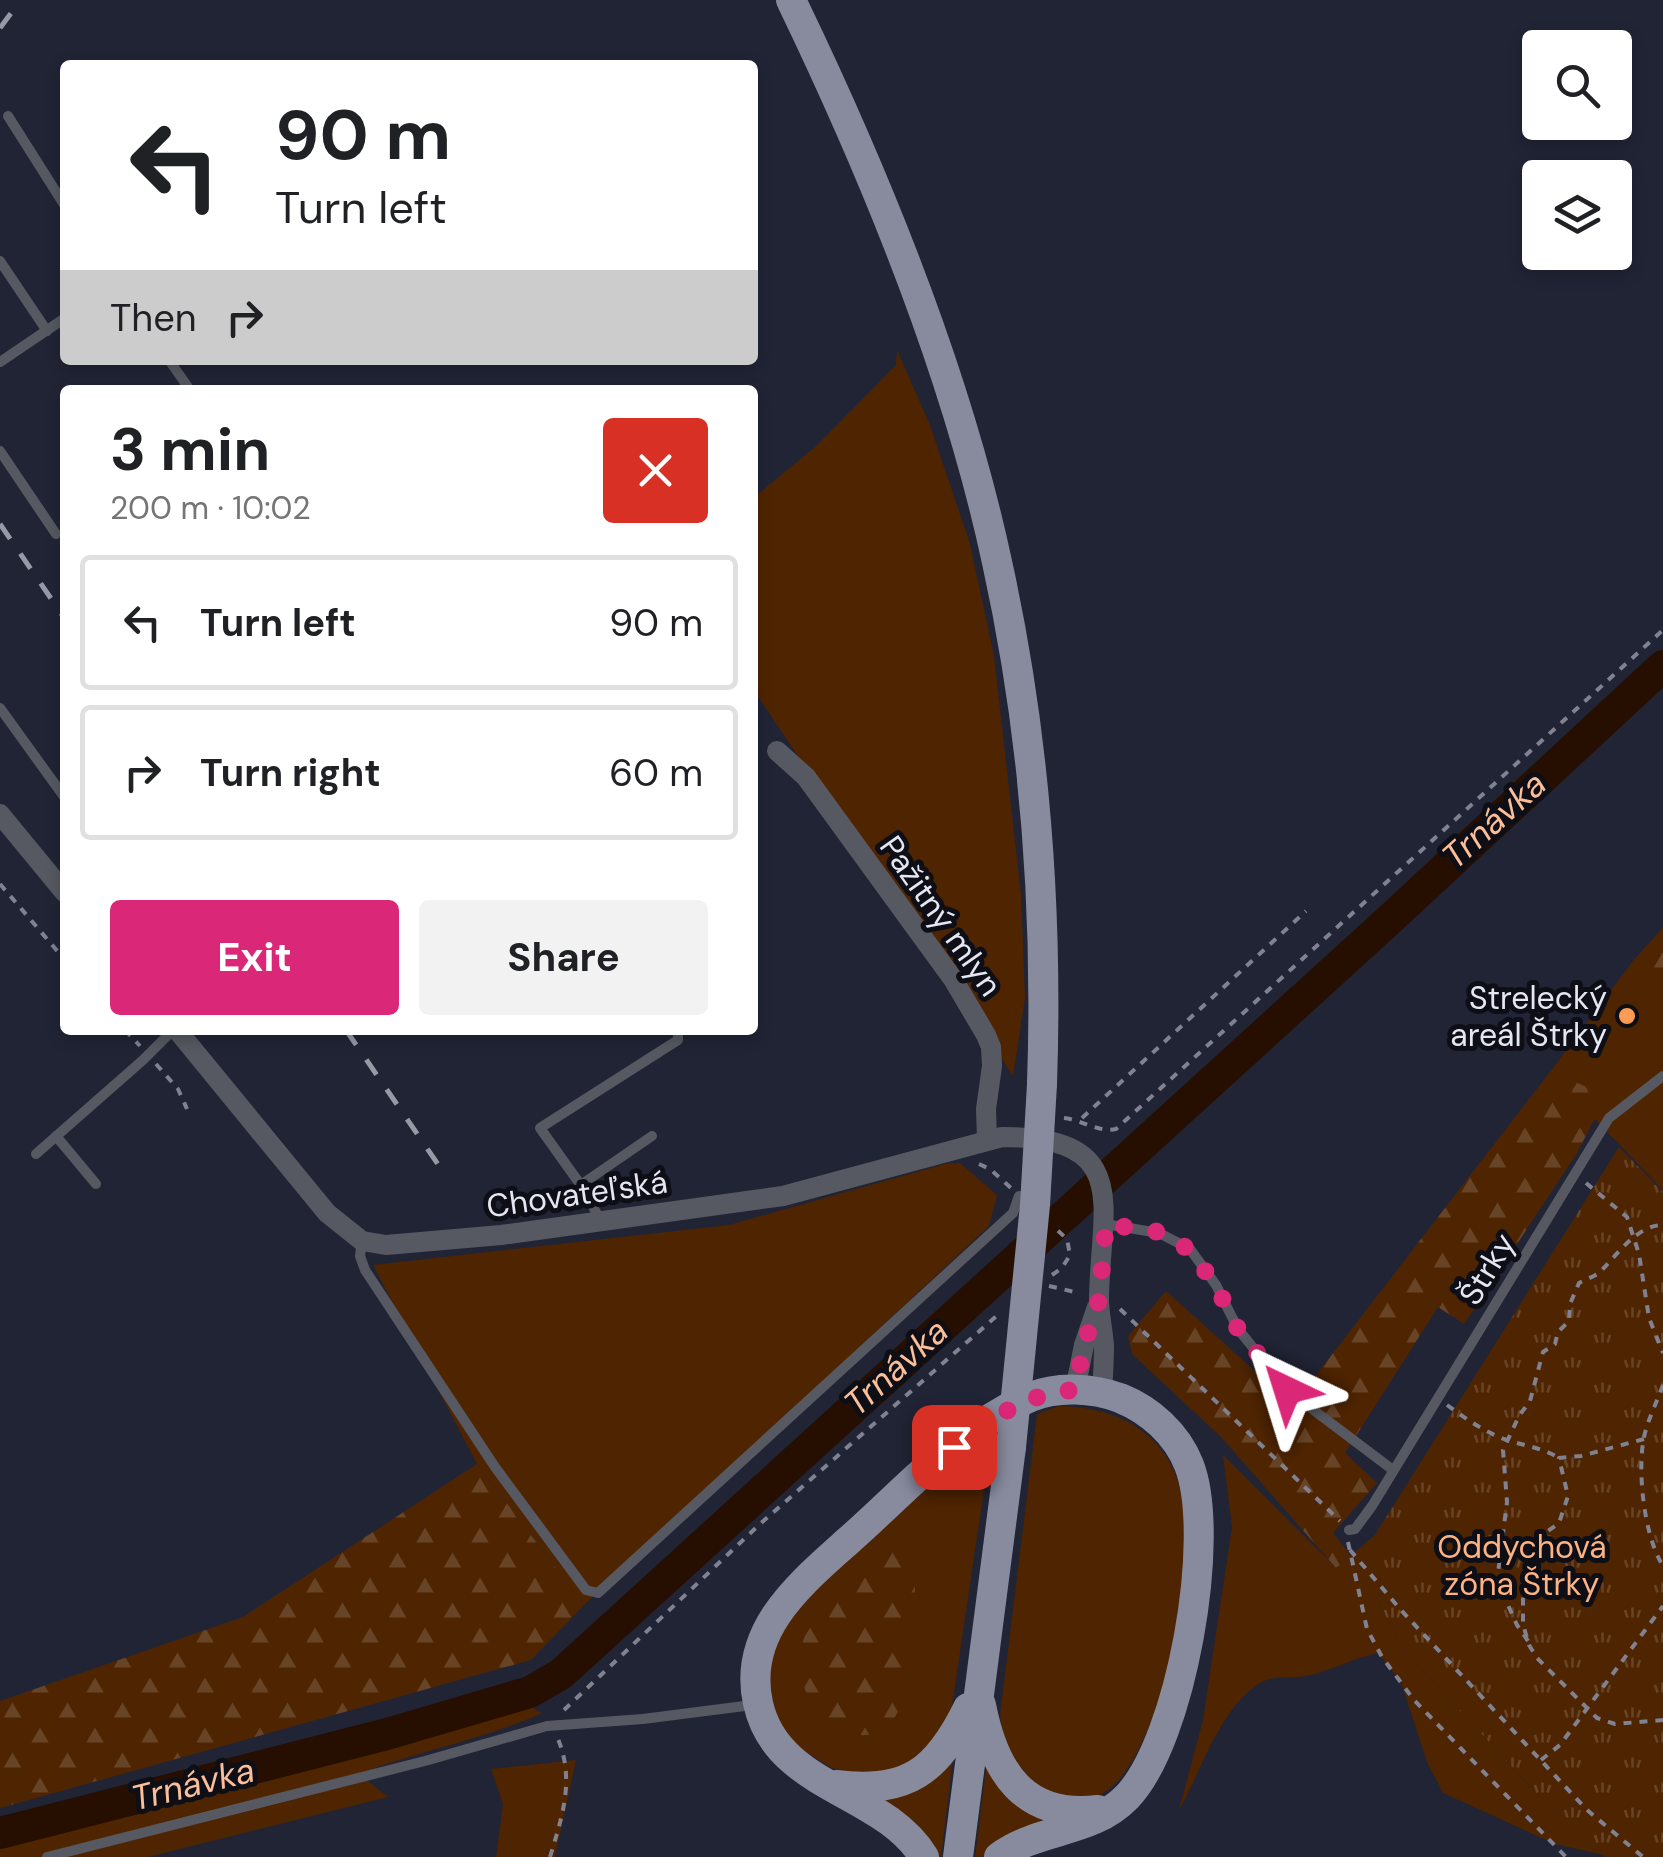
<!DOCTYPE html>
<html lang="en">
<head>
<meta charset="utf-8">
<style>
  :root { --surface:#fff; --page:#f2f2f2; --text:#202124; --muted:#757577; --line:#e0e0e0; --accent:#db2777 }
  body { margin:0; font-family:"DM Sans",sans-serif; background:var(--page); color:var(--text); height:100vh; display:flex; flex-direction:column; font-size:38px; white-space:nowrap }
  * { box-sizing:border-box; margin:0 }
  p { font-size:32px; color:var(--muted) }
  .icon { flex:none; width:55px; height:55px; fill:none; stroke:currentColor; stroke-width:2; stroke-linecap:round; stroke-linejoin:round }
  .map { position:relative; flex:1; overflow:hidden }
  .sheet { position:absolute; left:60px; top:385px; width:698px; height:650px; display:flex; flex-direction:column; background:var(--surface); border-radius:10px; box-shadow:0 5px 15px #0003 }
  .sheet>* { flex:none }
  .hud { position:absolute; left:60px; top:60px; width:698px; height:305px; border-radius:10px; box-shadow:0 5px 15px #0003; background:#fff; color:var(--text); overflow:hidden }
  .fabs { position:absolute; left:1522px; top:30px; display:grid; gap:20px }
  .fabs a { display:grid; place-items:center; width:110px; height:110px; border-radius:10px; background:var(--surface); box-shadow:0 5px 15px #0003; font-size:50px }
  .pin { position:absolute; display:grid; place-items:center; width:85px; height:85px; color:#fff; margin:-42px; border-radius:20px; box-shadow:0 5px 15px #0006 }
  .me { position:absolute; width:110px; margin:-55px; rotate:319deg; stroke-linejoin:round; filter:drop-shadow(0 0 8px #0008) }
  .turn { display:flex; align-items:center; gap:35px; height:210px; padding:0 50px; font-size:45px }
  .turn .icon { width:130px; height:130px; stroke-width:2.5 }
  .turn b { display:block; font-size:70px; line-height:85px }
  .then { display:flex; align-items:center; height:95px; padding:0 50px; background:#0003; gap:20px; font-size:38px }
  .round { display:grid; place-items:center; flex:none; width:105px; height:105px; border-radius:10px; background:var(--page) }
  .overview { display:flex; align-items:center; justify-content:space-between; height:170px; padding:0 50px }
  h1 { font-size:60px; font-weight:700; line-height:75px }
  .cta { display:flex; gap:20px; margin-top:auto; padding:20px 50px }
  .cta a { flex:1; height:115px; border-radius:10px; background:var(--accent); color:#fff; font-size:40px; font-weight:700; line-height:115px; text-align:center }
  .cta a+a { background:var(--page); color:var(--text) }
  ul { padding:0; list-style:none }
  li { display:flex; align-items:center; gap:30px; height:135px; margin:0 20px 15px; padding:0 30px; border:5px solid var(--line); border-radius:10px }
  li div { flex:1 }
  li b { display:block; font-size:38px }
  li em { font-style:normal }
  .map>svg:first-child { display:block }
  .green { fill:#4f2401 }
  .forest { fill:url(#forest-firs) }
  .park { fill:url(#park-tufts) }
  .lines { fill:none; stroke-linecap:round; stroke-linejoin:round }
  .river { stroke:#260f01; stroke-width:32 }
  .path { stroke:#808291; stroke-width:4; stroke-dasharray:8 8; stroke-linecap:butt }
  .lane { stroke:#575962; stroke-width:10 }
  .street { stroke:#575962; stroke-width:20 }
  .primary { stroke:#888b9e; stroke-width:30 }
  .rail { stroke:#9799a7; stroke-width:5; stroke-dasharray:18 18; stroke-linecap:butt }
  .primary-bridge { stroke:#888b9e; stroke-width:30 }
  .route { stroke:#db2777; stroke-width:18; stroke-dasharray:0 32.4 }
  .poi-dot { fill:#fe9c57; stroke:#0d0e16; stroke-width:4 }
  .labels { text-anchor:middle; stroke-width:10; stroke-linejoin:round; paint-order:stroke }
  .street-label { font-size:32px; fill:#e4e6f2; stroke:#0d0e16 }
  .poi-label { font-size:32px; fill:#e4e6f2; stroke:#0d0e16; text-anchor:end }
  .park-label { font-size:32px; fill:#fcb281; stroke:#0d0e16 }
  .water-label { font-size:35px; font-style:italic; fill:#fbbe98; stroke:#0d0e16 }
</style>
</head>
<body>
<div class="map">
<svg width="1663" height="1857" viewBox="0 0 1663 1857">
  <defs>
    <pattern id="forest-firs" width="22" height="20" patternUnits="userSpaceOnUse" patternTransform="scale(2.5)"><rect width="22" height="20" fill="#4f2401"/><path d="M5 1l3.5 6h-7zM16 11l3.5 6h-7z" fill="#684426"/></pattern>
    <pattern id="park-tufts" width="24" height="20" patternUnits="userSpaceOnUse" patternTransform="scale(2.5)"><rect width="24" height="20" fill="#4f2401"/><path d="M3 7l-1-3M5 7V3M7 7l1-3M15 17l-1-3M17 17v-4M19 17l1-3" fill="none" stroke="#684426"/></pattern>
  </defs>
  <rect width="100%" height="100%" fill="#212435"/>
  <g class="green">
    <polygon points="897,350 930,425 970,544 994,656 1021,894 1025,998 1013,1076 753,689 752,499 814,448 896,365"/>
    <polygon points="1663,928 1663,1190 1550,1072 1633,961"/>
    <polygon points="960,1163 997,1195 989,1226 584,1605 477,1464 373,1265 729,1225 945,1164"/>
    <path d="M1059 1406C1104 1407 1145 1421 1169 1461 1209 1525 1168 1727 1118 1781 1098 1803 1075 1802 1049 1793 1043 1791 1033 1789 1028 1785 1010 1767 1003 1738 1000 1715L1037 1414Z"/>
    <polygon points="988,1436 982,1466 987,1469 951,1713 921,1758 870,1777 832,1768 793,1744 775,1713 769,1677 774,1638 798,1601"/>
    <path d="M1223 1455 1336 1568 1375 1535V1596L1403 1649 1575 1835 1604 1855 1555 1844 1443 1793 1427 1762 1401 1682 1378 1653C1354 1658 1334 1669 1311 1675 1297 1679 1277 1675 1264 1681 1222 1702 1201 1772 1179 1810L1203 1720 1232 1527Z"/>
    <path d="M527 1705 542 1713C483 1740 420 1750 359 1774L388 1797 148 1857H0V1849L342 1762Z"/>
    <polygon points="953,1757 941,1857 933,1857 873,1796"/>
    <polygon points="576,1760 555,1857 496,1857 503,1804 491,1769"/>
    <polygon points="987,1762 1053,1819 989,1850 984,1857 975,1857"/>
  </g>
  <g class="forest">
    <polygon points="1663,928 1663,989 1654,989 1633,961"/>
    <polygon points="1550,1072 1607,1095 1577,1153 1464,1324 1438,1307 1345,1453 1377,1483 1333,1533 1351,1556 1336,1568 1221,1437 1132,1354 1128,1336 1166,1291 1293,1405"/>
    <polygon points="477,1464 584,1605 531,1660 0,1808 0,1701 243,1617"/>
    <path d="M891 1552H904C923 1576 912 1612 910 1641 907 1663 907 1689 899 1709 872 1773 779 1708 804 1638 811 1619 873 1563 891 1552Z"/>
  </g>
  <polygon class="park" points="1619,1147 1663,1192 1663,1857 1606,1857 1575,1835 1403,1649 1375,1596 1375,1535"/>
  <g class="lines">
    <polyline class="river" points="0,1833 387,1734 530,1692 561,1674 1388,921 1663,666"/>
    <g class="path">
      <polyline points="0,884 65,960"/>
      <polyline points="125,1030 140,1046"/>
      <polyline points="156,1064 178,1089 187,1109"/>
      <path d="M1064 1118C1083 1120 1098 1133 1116 1129L1663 630"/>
      <polyline points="1082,1118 1306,911"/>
      <polyline points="979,1164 990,1169 1011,1188"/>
      <polyline points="1586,1183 1627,1217 1639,1254 1649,1318 1663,1353"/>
      <polyline points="1052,1275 1062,1268 1070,1255 1067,1239 1055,1228"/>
      <polyline points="1049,1286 1079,1293"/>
      <polyline points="1120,1309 1340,1521"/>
      <path d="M1663 1385C1657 1402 1648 1419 1644 1437 1637 1471 1644 1536 1663 1566"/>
      <path d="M1447 1405C1465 1418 1483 1431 1504 1439 1524 1446 1541 1447 1559 1458"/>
      <polyline points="1644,1439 1581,1456 1559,1458 1568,1496 1559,1523 1548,1531 1523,1590 1523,1624 1529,1645 1537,1658 1597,1718 1615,1724 1663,1720"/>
      <polyline points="1348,1542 1367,1629 1382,1657 1414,1700 1566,1857"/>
      <polyline points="1350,1550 1400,1609 1587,1810 1643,1857"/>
      <path d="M1528 1641 1517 1625 1497 1581 1507 1502 1503 1450 1519 1416 1530 1401 1543 1352 1555 1344 1558 1332 1569 1321 1570 1304 1579 1283C1586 1279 1594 1277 1600 1272 1617 1255 1637 1225 1663 1225"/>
      <polyline points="564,1710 760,1524 1000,1313"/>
      <polyline points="1541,1760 1560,1745 1663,1606"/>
      <path d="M550 1857C562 1817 575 1780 558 1739"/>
    </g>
    <g class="lane">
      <polyline points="8,116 65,206"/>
      <polyline points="0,261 47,331"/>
      <polyline points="169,360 190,390"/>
      <polyline points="0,362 65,318"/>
      <polyline points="0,451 56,534"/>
      <polyline points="0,708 65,798"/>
      <polyline points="56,1136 96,1184"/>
      <polyline points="36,1154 143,1060 173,1030"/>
      <polyline points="585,1191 540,1128 678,1040 678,1030"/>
      <polyline points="600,1220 583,1187 585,1182 652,1136"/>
      <polyline points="1105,1224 1159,1233 1190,1249 1216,1285 1238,1329 1287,1390 1393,1470"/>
      <polyline points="362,1241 360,1256 365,1270 495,1467 586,1590 598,1593 1013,1213 1019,1196"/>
      <polyline points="1349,1530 1355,1529 1372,1506 1609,1118 1663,1076"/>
      <polyline points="47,1857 425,1761 547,1726 643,1719 752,1705"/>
    </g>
    <g class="street">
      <polyline points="777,751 806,777 953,979 986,1035 991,1047 992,1066 986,1109 987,1139"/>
      <polyline points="0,814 65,893"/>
      <path d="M177 1030 327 1213 362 1241 386 1245 501 1235 783 1196 1002 1137C1134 1137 1100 1207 1099 1299 1099 1314 1103 1330 1104 1346 1104 1361 1103 1377 1102 1392"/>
      <polyline points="1075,1390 1084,1345 1097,1307"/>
    </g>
    <g class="primary">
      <path d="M791 0C876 176 956 371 997 562 1035 734 1048 909 1042 1084"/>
      <path d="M981 1705C994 1772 1024 1819 1098 1810"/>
      <path d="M836 1785C908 1794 937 1771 968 1708"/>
      <path d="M924 1857C883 1790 776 1789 758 1703 742 1631 800 1584 848 1541 904 1492 961 1426 1031 1397 1058 1386 1093 1388 1120 1398 1150 1410 1177 1434 1189 1465 1217 1537 1181 1741 1127 1797 1091 1834 1040 1827 999 1857"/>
      <polyline points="958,1857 1011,1447"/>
    </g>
    <g class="rail">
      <polyline points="0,28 21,0"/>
      <polyline points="0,524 65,619"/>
      <polyline points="346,1030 446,1176"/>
    </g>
    <polyline class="primary-bridge" points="1011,1447 1035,1205 1042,1084"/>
  </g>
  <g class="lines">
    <path class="route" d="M954 1447C991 1419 1026 1393 1075 1390L1084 1345 1099 1300 1106 1224 1159 1232 1190 1250 1216 1286 1238 1329 1287 1390"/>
  </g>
  <circle class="poi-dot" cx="1627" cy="1016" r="10"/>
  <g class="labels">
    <g class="street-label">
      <text transform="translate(941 916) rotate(55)" y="11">Pažitný mlyn</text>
      <text transform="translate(577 1194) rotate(-8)" y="11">Chovateľská</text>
      <text transform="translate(1487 1269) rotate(-59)" y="11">Štrky</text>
    </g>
    <g class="poi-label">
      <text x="1607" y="1009">Strelecký<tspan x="1607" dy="37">areál Štrky</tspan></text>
    </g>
    <g class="park-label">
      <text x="1522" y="1558">Oddychová<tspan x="1522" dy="37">zóna Štrky</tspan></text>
    </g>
    <g class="water-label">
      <text transform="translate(1494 820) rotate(-42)" y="12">Trnávka</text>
      <text transform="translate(896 1367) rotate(-42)" y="12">Trnávka</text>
      <text transform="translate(193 1784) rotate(-14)" y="12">Trnávka</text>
    </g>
  </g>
</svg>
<div class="fabs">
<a><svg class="icon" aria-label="search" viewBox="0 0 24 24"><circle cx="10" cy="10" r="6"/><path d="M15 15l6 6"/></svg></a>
<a><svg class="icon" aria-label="layers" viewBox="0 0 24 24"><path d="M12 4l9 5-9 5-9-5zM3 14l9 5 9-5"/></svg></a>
</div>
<div class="pin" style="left:954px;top:1447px;background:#d93025"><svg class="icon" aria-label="arrive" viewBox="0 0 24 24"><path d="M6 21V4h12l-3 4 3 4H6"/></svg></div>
<svg class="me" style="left:1287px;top:1390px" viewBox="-20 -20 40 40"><path d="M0-17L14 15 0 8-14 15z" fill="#db2777" stroke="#fff" stroke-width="4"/></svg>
<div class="hud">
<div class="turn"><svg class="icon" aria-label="left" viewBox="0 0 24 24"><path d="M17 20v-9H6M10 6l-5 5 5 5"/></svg><div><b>90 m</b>Turn left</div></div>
<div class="then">Then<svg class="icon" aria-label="right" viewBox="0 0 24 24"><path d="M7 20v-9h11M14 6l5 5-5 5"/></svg></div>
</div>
<section class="sheet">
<div class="overview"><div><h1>3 min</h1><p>200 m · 10:02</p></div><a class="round" style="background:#d93025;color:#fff"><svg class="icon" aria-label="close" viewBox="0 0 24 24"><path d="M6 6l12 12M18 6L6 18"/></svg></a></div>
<ul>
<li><svg class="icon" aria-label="left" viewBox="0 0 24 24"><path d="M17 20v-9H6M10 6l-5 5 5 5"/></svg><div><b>Turn left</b></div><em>90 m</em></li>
<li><svg class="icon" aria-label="right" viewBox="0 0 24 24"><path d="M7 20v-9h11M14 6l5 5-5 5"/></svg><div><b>Turn right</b></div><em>60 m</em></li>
</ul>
<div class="cta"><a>Exit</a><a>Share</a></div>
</section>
</div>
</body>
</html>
